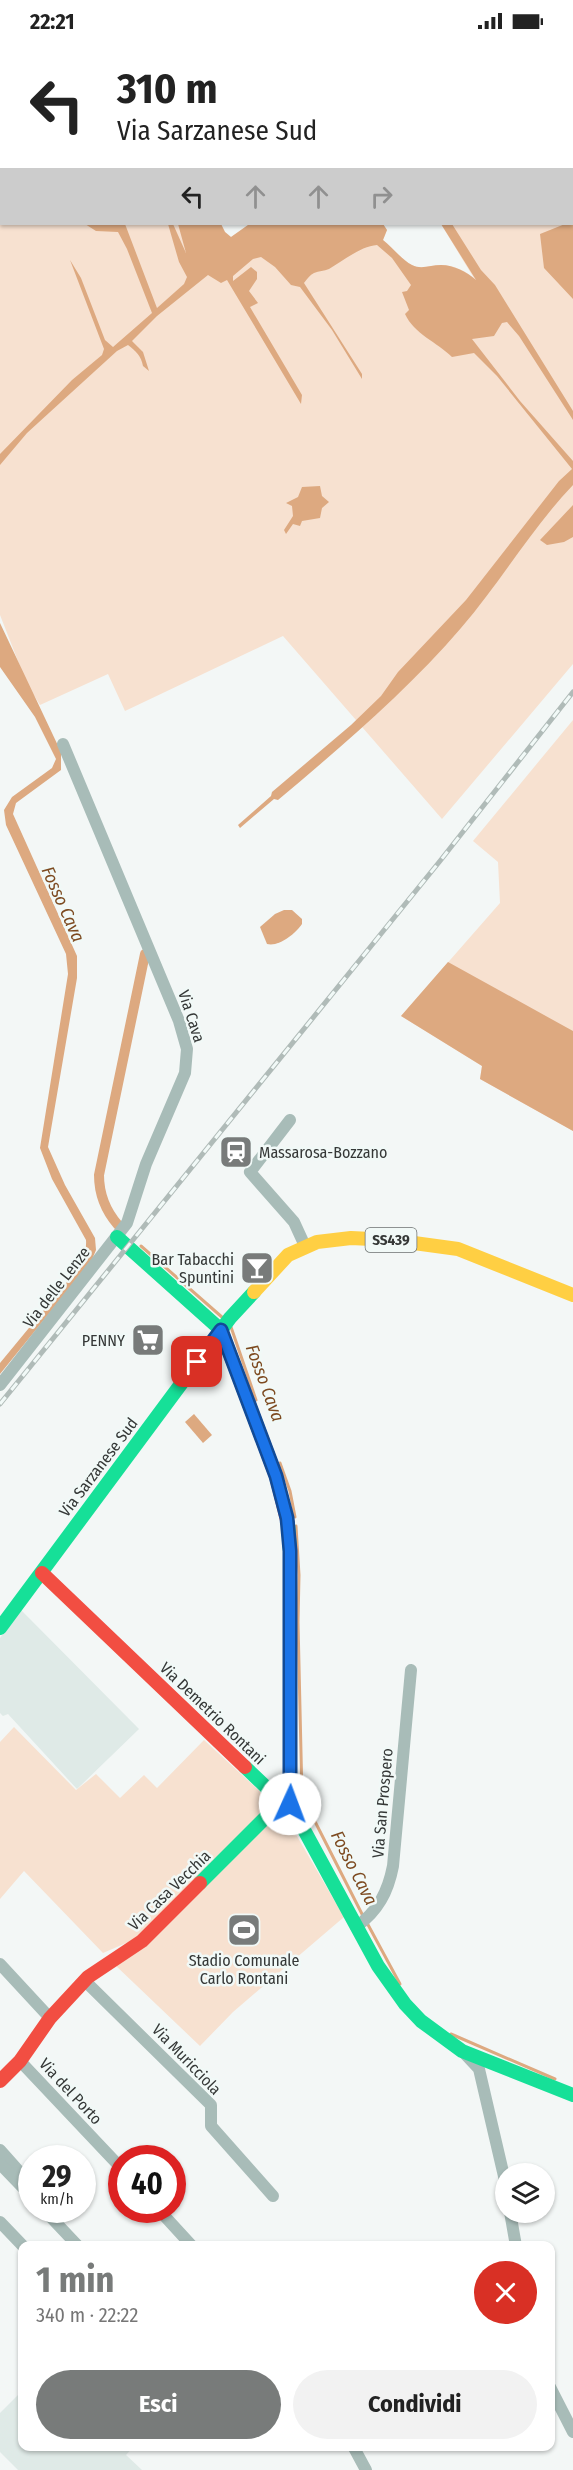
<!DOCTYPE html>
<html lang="it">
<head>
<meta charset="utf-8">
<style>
  :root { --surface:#fff; --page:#f2f2f2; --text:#222; --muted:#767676; --accent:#787b7a }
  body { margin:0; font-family:"Fira Sans Condensed",sans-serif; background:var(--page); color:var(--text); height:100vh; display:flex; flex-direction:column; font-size:22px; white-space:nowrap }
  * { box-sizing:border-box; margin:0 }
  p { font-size:20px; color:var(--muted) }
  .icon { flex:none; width:33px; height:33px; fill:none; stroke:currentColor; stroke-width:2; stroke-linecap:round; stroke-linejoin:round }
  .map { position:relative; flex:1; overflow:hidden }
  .drawer { position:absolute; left:18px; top:2199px; width:537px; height:210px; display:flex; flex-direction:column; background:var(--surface); border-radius:12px; box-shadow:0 2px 4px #0004 }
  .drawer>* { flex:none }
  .top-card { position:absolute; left:0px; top:0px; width:573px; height:183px; box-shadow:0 2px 4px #0004; background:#fff; color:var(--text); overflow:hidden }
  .controls { position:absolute; left:495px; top:2121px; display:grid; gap:12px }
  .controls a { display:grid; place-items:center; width:60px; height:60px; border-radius:50%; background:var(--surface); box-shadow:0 2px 4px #0004; font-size:30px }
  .speed { position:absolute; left:18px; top:2103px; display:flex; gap:12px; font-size:30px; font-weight:700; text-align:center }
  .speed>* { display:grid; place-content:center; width:78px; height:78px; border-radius:50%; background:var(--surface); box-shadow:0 2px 4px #0004; line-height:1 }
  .speed small { font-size:15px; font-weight:400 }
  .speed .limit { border:9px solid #d22; background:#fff; color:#111 }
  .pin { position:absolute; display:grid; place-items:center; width:51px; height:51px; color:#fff; margin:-26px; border-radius:12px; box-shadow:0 3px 9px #0006 }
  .me { position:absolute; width:66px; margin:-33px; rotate:2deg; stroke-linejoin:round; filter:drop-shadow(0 0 4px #0008) }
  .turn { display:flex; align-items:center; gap:21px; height:126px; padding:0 18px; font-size:27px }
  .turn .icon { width:78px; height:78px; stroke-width:2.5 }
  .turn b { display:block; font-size:42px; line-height:51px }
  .lanes { display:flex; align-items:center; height:57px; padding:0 18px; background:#0003; justify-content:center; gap:30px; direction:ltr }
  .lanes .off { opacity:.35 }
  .round { display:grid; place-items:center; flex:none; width:63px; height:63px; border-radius:32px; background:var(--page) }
  .overview { display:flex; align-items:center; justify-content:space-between; height:102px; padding:0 18px }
  h1 { font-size:36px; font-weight:700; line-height:45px; color:var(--accent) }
  .button { display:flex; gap:12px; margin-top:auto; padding:12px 18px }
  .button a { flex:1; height:69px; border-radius:36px; background:var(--accent); color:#fff; font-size:24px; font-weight:700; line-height:69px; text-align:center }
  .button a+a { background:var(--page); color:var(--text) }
  .status { display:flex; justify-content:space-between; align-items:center; height:42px; padding:0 30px; background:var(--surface); direction:ltr }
  .status svg { height:16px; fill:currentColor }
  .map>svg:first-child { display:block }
  .built { fill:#dfeae7 }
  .green { fill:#f7e1d0 }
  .water { fill:#dda980 }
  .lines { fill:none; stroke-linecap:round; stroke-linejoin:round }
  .stream { stroke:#dda980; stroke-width:3 }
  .canal { stroke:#dda980; stroke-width:10 }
  .street { stroke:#a8bcb8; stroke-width:12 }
  .fast { stroke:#16e098; stroke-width:14 }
  .slow { stroke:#ffcf43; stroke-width:14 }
  .jam { stroke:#f24e42; stroke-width:14 }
  .rail-casing { stroke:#b0bbb8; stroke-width:5 }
  .rail { stroke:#f1f9f7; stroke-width:3; stroke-dasharray:9; stroke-linecap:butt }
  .route-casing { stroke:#114b97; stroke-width:15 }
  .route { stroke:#1a73e8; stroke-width:10 }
  .labels { text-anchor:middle; stroke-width:5; stroke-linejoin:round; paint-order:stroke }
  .shield { fill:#f1f9f7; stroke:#6d7271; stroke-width:1.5 }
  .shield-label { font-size:15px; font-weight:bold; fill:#353837 }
  .street-label { font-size:16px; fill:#353837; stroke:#f1f9f7 }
  .poi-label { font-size:16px; fill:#353837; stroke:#f1f9f7; text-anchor:end }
  .water-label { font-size:18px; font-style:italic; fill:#7d4a20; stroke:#f1f9f7 }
</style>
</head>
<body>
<div class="status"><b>22:21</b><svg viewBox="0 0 49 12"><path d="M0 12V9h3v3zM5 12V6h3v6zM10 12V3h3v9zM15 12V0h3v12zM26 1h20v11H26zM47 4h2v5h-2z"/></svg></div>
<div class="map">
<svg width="573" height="2428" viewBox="0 0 573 2428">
  <rect width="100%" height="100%" fill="#f3f7f6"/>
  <g class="built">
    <polygon points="21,1568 139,1687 77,1747 8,1672 3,1674 0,1671 0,1596"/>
    <polygon points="22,2349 22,2404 133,2405 126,2413 142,2428 18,2428 0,2410 0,2371"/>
  </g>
  <g class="green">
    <path d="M0 0 234 1 2 2V182H221L225 190 231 195 248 183 255 182H383L387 188 383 198C392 205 402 218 412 223 421 228 431 223 441 223 453 223 467 229 475 238L441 182H572V2L320 0H573V622L442 777 283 594 125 669 108 632 40 663 27 642 0 573Z"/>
    <polygon points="573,678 573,1089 480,1037 482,1024 401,974 500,861 498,820 473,799"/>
    <polygon points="14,1685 76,1748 96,1732 120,1756 144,1733 157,1746 204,1698 266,1755 264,1769 140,1895 103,1911 24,1829 0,1857 0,1700"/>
    <polygon points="282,1775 287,1777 344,1875 233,1970 200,2004 114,1922 272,1776"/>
  </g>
  <g class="water">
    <polygon points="573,178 573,257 544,226 540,192 565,182 572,182"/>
    <path d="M85 182H125L157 266 184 242 187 235 179 220 168 182H173L186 211 178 182H221L225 190 231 195 248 183 255 182H383L387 188 383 198C392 205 402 218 412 223 421 228 431 223 441 223 454 223 467 230 476 238L441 182H452L481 228 495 243 573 369V378L519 294 507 280 502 281 494 294 472 297 520 359 573 419V443C531 487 500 541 461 586 407 649 341 705 278 758L274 757 240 786 238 783 271 754 272 750 351 683 381 654 398 630 466 558 559 439 572 427 497 334 474 311 452 315C437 300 414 292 405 272L409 268 402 250 407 249 411 243 392 216 377 203C361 204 343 219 329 227 324 229 319 229 314 231 310 233 307 237 304 241L362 332V337L332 288 300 245 291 243 275 225 261 215 253 217 233 234V239L251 225 257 230V237L249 249 258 261 250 265 302 353 301 362 227 238 221 241 208 233 157 274 132 299 143 310 149 329 143 324C141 314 136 309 128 303L117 309 27 391 0 423V412L72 338 102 313 104 307 70 218 81 236 105 298 113 305 152 271 127 207 118 190 96 189Z"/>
    <polygon points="320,444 322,454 329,460 322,466 320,476 302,479 300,484 293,482 286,492 284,488 293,474 292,464 286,461 298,455 302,445"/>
    <polygon points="573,463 573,495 564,500 547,503 540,498"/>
    <path d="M0 581 61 710V728L16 761 13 772 77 914V936L48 1105 65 1143 95 1196 96 1208 91 1220 0 1332V1321L71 1235C80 1223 87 1213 86 1198L52 1137 40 1106 68 932 66 912 6 783 4 768 12 755 52 726 56 717 35 675 0 625Z"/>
    <path d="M284 868H292L302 877V882C295 892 279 905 267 902L260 885 275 872Z"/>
    <polygon points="448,920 573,989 573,1089 480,1037 482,1024 401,974"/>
    <polygon points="194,1372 212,1393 203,1401 185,1380"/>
  </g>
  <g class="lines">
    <g class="stream">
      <polyline points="141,1204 223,1276"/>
      <polyline points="231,1285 256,1358"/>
      <polyline points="280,1421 290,1449 295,1475"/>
      <polyline points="296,1484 299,1533 298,1580 302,1754 363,1874"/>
      <polyline points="366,1879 400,1942"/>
      <polyline points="451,1992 555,2037"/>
    </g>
    <g class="canal">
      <polyline points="134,0 134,2"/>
      <polyline points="536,0 537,2"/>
      <polyline points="572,60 573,62"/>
      <polyline points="0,155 2,153"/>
      <path d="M118 1183C105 1168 99 1152 99 1133L145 912"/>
    </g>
    <g class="street">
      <polyline points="290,1078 250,1130 294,1180 305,1204"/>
      <polyline points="0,1343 127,1181 146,1122 185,1031 187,1007 179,979 63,702"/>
      <path d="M356 1885C378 1869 388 1850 393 1824L411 1628"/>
      <polyline points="0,1922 50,1976"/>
      <polyline points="85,1939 211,2063 211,2084 273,2154"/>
      <polyline points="465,2012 479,2027 506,2143"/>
      <polyline points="20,2019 122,2127"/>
      <polyline points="0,2108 32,2144"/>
      <polyline points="0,2122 32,2155"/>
      <polyline points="44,2168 78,2204"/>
      <polyline points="159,2168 192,2204"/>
      <polyline points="510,2170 516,2204"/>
      <polyline points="0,2180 23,2204"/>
      <polyline points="550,2345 573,2390"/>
      <polyline points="353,2404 366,2428"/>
    </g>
    <g class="fast">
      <polyline points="117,1195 221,1288"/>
      <polyline points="0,1586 230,1276 254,1250"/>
      <polyline points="245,1725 267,1746 290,1762 378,1924 405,1962 421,1979 462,2009 573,2053"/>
      <polyline points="200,1841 267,1774 290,1762 290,1509 288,1482"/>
    </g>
    <polyline class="slow" points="254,1250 288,1213 317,1200 351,1196 392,1198 458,1207 573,1253"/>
    <g class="jam">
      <polyline points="221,1288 276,1434 288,1482"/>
      <polyline points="42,1531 245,1725"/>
      <polyline points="0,2039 20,2019 50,1976 88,1935 142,1899 200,1841"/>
    </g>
    <defs>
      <polyline id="rail" points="0,1362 440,819 573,650"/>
    </defs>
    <use href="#rail" class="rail-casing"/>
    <use href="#rail" class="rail"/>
  </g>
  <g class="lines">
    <defs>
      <polyline id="route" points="197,1320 221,1288 276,1434 287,1476 290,1509 290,1762"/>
    </defs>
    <use href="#route" class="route-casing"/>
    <use href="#route" class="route"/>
  </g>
  <defs>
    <symbol id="station-square" viewBox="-11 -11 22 22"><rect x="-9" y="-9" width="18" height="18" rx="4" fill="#787b7a" stroke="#f1f9f7"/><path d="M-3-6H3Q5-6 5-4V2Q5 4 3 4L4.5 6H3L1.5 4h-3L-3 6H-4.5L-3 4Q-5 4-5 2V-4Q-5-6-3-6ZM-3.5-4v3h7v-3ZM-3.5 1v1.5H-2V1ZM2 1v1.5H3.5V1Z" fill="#fff"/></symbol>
    <symbol id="bar-square" viewBox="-11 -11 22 22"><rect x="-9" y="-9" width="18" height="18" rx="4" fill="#787b7a" stroke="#f1f9f7"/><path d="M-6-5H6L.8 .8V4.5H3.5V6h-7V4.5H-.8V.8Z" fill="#fff"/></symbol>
    <symbol id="supermarket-square" viewBox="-11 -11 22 22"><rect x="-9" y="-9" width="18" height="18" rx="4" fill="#787b7a" stroke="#f1f9f7"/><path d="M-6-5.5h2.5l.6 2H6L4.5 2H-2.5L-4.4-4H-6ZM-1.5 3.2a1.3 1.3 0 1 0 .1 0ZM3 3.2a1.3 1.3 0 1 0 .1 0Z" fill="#fff"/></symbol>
    <symbol id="stadium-square" viewBox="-11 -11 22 22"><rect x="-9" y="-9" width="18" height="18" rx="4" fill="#787b7a" stroke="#f1f9f7"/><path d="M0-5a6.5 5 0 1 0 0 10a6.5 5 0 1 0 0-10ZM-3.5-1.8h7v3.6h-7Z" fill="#fff"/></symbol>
  </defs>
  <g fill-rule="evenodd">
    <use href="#station-square" x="217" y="1091" width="38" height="38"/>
    <use href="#bar-square" x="238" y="1207" width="38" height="38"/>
    <use href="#supermarket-square" x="129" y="1279" width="38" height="38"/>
    <use href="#stadium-square" x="225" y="1869" width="38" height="38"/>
  </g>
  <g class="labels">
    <rect class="shield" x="365.5" y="1186" width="51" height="24" rx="4.5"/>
    <g class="shield-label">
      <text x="391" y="1203">SS439</text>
    </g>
    <g class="street-label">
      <text transform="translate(192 974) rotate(72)" y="6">Via Cava</text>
      <text transform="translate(56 1245) rotate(-52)" y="6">Via delle Lenze</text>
      <text transform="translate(98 1425) rotate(-53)" y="6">Via Sarzanese Sud</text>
      <text transform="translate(213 1671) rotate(44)" y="6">Via Demetrio Rontani</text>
      <text transform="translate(382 1761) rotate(-85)" y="6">Via San Prospero</text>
      <text transform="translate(169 1848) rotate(-44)" y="6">Via Casa Vecchia</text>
      <text transform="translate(187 2017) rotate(46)" y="6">Via Muricciola</text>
      <text transform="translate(71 2049) rotate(47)" y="6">Via del Porto</text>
    </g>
    <g class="poi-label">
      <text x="259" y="1116" text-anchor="start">Massarosa-Bozzano</text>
      <text x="234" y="1223">Bar Tabacchi<tspan x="234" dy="18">Spuntini</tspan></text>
      <text x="125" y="1304">PENNY</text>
      <text x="244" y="1924" text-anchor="middle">Stadio Comunale<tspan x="244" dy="18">Carlo Rontani</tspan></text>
    </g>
    <g class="water-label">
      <text transform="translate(63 862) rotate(66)" y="6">Fosso Cava</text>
      <text transform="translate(265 1341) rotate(70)" y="6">Fosso Cava</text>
      <text transform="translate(354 1826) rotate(63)" y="6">Fosso Cava</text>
    </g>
  </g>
</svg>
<div class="controls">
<a><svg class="icon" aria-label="layers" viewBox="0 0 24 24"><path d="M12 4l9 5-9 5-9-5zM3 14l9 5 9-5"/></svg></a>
</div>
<div class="speed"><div>29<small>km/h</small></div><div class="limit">40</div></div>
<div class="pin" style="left:197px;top:1320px;background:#d93025"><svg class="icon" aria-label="arrive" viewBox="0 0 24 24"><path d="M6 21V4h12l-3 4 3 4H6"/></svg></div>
<svg class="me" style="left:290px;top:1762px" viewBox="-20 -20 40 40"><circle r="19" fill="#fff"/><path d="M0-13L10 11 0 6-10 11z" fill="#1a73e8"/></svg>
<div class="top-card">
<div class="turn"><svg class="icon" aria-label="left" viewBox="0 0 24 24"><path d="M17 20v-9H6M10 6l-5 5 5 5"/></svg><div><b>310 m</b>Via Sarzanese Sud</div></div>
<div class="lanes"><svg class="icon" aria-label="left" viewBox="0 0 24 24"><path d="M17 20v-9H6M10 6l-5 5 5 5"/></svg><svg class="icon off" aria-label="ahead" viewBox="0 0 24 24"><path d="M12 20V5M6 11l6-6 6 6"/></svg><svg class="icon off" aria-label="ahead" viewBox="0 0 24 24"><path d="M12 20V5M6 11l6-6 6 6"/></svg><svg class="icon off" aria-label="right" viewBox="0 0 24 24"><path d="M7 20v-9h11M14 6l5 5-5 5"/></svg></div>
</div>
<section class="drawer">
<div class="overview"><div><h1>1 min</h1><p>340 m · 22:22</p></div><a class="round" style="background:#d93025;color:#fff"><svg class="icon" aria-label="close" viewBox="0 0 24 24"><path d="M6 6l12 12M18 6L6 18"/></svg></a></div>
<div class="button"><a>Esci</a><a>Condividi</a></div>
</section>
</div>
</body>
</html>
